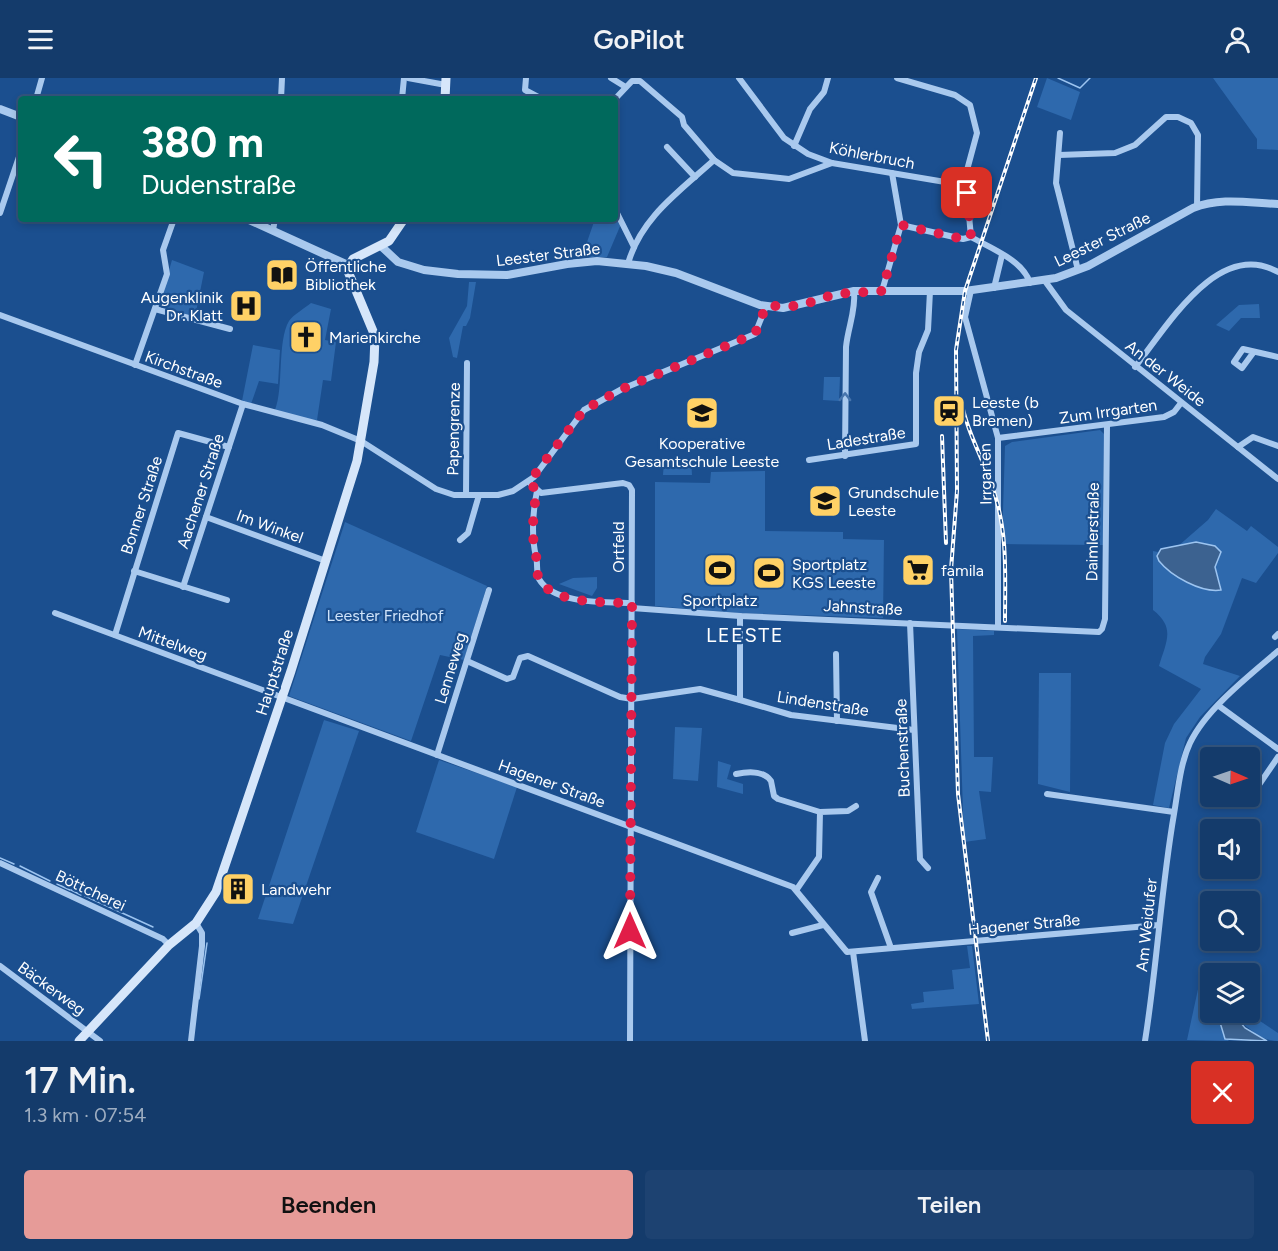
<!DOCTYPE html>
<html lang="de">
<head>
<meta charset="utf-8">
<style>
  :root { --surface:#143b6b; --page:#1d4271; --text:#f1f3f6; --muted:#9dadc1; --line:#33557e; --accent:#e69b98 }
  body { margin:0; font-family:Figtree,sans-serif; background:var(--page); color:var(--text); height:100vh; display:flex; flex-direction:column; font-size:22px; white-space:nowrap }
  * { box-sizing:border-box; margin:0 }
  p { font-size:20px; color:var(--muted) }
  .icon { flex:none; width:33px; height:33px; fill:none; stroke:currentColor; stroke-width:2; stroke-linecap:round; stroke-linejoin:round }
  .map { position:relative; height:963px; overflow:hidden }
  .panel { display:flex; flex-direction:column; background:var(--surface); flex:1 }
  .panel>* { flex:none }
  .guide { position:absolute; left:18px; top:18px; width:600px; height:126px; border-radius:6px; box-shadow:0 3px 9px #0003,0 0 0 2px var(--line); background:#00695c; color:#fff; overflow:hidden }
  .needle { width:39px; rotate:92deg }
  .tools { position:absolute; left:1200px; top:669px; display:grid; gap:12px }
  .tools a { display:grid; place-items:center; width:60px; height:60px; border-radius:6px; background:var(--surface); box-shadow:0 3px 9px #0003,0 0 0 2px var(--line); font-size:30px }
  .pin { position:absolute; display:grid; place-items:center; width:51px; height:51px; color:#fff; margin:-26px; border-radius:12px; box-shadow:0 3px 9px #0006 }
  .me { position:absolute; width:66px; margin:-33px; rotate:0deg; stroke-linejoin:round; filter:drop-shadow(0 0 4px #0008) }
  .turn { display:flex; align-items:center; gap:21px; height:126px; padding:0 24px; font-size:27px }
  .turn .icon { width:78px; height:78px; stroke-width:2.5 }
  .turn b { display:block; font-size:42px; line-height:51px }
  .round { display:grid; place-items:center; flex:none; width:63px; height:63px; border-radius:6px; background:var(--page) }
  .head { display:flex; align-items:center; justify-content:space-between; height:102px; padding:0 24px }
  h1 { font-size:36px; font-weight:600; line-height:45px }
  .action { display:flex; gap:12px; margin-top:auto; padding:12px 24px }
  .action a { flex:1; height:69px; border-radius:6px; background:var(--accent); color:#111; font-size:24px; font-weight:600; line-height:69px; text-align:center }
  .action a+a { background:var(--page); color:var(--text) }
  header { display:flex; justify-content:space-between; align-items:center; height:78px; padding:0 24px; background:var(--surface); font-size:27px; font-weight:600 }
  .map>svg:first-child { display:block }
  .green { fill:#2e69ad }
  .water { fill:#3c6290; stroke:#9cc4f0; stroke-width:1.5 }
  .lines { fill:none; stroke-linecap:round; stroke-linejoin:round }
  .stream { stroke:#9cc4f0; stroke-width:1.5 }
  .minor { stroke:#a9c9ee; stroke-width:6 }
  .tertiary { stroke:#a9c9ee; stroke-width:8 }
  .secondary { stroke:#d6e6fa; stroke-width:9 }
  .rail-casing { stroke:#fff; stroke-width:4 }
  .rail { stroke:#1b4f8f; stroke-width:1.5; stroke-dasharray:4.5; stroke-linecap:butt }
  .oneway { stroke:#4674ac }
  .route { stroke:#e11d48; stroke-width:10; stroke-dasharray:0 18 }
  .labels { text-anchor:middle; stroke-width:4.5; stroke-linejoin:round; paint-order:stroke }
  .street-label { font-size:16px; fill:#fff; stroke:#1b4f8f }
  .poi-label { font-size:16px; fill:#fff; stroke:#1b4f8f; text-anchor:start }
  .park-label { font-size:16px; fill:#cfe3fa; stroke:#1b4f8f }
  .quarter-label { font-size:20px; letter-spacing:1.5px; fill:#fff; stroke:#1b4f8f }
</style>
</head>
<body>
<header><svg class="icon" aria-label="menu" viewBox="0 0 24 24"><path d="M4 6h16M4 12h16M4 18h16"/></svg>GoPilot<svg class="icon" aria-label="person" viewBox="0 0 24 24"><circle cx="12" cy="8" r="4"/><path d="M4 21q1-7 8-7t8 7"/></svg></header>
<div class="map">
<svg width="1278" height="963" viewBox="0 0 1278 963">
  <rect width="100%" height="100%" fill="#1b4f8f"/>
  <g class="green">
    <polygon points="1047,0 1080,14 1071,42 1037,29"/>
    <polygon points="1213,0 1278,0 1278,72 1257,71 1257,61"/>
    <polygon points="615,136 621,146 607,179 588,179 587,164 595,141 615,141"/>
    <polygon points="172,182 204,194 195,239 159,227"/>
    <polygon points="469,204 476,204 470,240 466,248 463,248 457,280 453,279 449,260 467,228"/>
    <path d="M311 225 331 231 325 262 336 264 331 303 323 302 317 342 298 341 275 332C284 310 277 263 289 243 293 237 305 230 311 225Z"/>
    <polygon points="1259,226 1260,240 1241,240 1229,253 1216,247 1239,227"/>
    <polygon points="253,267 280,272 278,306 259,303 251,326 242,323"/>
    <polygon points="824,299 840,299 839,323 823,322"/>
    <polygon points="1100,352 1104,356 1103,467 1002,466 1005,368 1012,364"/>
    <polygon points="672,380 691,382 692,397 663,397 664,383"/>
    <polygon points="765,393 765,453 843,454 843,461 884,462 883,540 737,535 655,528 655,404 710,405 711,394"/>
    <path d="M1216 431 1247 453 1251 448 1278 469V475L1256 505 1242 500 1221 556 1205 579 1203 586 1240 598 1200 639 1186 660 1169 730 1153 727 1165 665 1174 646 1201 611 1159 588C1166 564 1176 550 1153 532V473L1158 474 1157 478 1221 509 1215 489 1221 475C1210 462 1192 466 1177 469L1208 442Z"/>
    <polygon points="345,444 487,508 464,582 440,577 411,663 289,618"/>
    <polygon points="597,499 597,510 592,518 559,506 573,500"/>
    <polygon points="957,551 994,553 994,557 973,558 974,679 993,679 991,714 979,713 986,761 964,764"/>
    <polygon points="1039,595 1071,595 1070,714 1038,706"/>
    <polygon points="324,642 359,653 293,846 258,841"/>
    <polygon points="675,649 702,650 698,703 673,701"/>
    <polygon points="439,682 517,709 494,781 416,754"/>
    <polygon points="718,683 731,687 727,701 743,706 743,716 717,709"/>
    <polygon points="967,868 972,868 979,926 912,931 911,926 924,924 923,914 954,911 952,892 970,890"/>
    <path d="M1200 902 1210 909V934L1248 935 1278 955V963C1255 963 1245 942 1225 935L1219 941 1223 957 1229 963 1187 962Z"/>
  </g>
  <g class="water">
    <path d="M1196 464 1215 468 1221 474 1215 489 1221 512C1201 515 1171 498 1159 483L1157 478 1161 471Z"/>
    <polygon points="1222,935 1236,939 1245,950 1267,963 1225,961 1219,941"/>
  </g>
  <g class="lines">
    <g class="stream">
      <polyline points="1058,0 1080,10 1090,0"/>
      <polyline points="0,780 14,786"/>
      <polyline points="20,788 50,803"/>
      <polyline points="57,806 70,812"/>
      <polyline points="71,812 81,817"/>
      <polyline points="85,818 153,849"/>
      <polyline points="199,921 207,865"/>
    </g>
    <g class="minor">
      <polyline points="408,0 446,7"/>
      <polyline points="526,0 525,12 542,21"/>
      <polyline points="611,0 624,8"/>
      <polyline points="739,0 784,60 808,76 832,85 963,107"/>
      <path d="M897 0 955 17 970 27 977 55 963 107 967 115 971 159C990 170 1023 182 1030 205"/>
      <polyline points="36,21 42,0"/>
      <polyline points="281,21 282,0"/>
      <polyline points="402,21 404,0"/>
      <polyline points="615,21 632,3 640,3 682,39 684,47 714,82 733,95 789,101 832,85"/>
      <polyline points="1060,55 1056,105 1078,192"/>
      <polyline points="794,68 810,31 824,14 828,0"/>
      <polyline points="667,69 695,99"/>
      <polyline points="1059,77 1115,75 1135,67 1166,39 1178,39 1191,45 1198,57 1197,129"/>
      <polyline points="615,131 634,169"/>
      <polyline points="0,135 21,73"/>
      <polyline points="901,147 963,161 971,159"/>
      <polyline points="273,152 275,141"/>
      <path d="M628 186C640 140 681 112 714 82"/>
      <polyline points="1045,203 1066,232 1278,401"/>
      <polyline points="994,210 1002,177"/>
      <polyline points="971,212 965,239 998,360 998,549"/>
      <polyline points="882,213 901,147 892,95"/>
      <polyline points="155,231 230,251"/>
      <polyline points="0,237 243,326 322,347 361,363 436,411 454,417 498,417 513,413 534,399 584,332 622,311 755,256 766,228"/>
      <polyline points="1253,275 1242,290 1234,284 1243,271 1278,279"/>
      <polyline points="135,287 167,196 163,172 174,141"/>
      <path d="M1135 289C1167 249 1218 160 1278 194"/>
      <polyline points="998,360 1164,339 1174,334 1181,325"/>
      <polyline points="1238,369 1253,359 1278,368"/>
      <path d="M845 378 846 269C848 249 856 233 854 213"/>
      <polyline points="809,382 916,366 916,295 919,274 928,252 930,213"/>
      <polyline points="529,404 541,415 623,405 629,407 632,412 630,963"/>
      <path d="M537 413C533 432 531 459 536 478 538 486 536 495 539 501 554 527 607 524 632 525"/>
      <polyline points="466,417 467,285"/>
      <polyline points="206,439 326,483"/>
      <polyline points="460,462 468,455 479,417"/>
      <polyline points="134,493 227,522"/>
      <polyline points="183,509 243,326"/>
      <polyline points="632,530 740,538 1099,554 1102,551 1105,541 1107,348"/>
      <polyline points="55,535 793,809 847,874 1159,847"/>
      <polyline points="740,538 740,622 791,637 914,652"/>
      <polyline points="910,545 920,781 928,790"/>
      <polyline points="115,557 178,355 229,369"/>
      <polyline points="1275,559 1278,556"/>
      <polyline points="836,576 837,643"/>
      <polyline points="467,583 507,601 513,599 520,580 528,578 620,619 632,621 700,611 740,622"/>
      <polyline points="1219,628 1278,671"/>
      <polyline points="437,677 489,512"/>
      <path d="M736 696C749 693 763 692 771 703L774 718 778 721 820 734"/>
      <polyline points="1047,716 1174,734"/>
      <polyline points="1252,717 1278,679"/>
      <polyline points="0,785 163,861 169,867"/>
      <polyline points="878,800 871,814 891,870"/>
      <polyline points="797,811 819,779 820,734 848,733 856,728"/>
      <polyline points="792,855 823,847"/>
      <polyline points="853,874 865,963"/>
      <polyline points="0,888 100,963"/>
      <polyline points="191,963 202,868 202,855 196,845"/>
      <path d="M1145 963C1157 888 1161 811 1174 736 1178 713 1180 686 1190 665 1206 631 1250 597 1278 573"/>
    </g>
    <g class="tertiary">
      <polyline points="0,31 21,39"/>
      <polyline points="247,141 348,187"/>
      <path d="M382 169 398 184 424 192 458 196 507 197 567 186 597 183 646 188 676 195 760 227 783 230 854 213H965L1056 200 1088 188 1193 130C1221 119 1249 125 1278 126"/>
    </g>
    <g class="secondary">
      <polyline points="445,21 446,0"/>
      <polyline points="79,963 169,867 196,845 216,814 291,593 357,383 374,284 375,258 347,191 353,181 389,163 404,141"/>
    </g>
    <defs>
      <g id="rail">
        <path d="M961 322C967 355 984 382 994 414 1008 456 1005 499 1005 543"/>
        <polyline points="942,358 946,465"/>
        <polyline points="988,963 958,716 951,492 957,413 956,272 965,213 1036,0"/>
      </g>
    </defs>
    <use href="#rail" class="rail-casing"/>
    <use href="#rail" class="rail"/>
  </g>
  <defs><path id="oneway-chevron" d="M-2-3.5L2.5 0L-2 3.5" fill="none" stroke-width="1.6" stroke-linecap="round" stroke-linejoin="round" transform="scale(1.5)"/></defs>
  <use class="oneway" href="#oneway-chevron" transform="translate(845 319) rotate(-89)"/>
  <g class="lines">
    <path class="route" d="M630 853 632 525C607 524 553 527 539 501 536 495 538 486 536 478 531 459 533 433 537 413L529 404 584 332 622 311 755 256 766 228H800L835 216 882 213 901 147 963 161 971 159 967 115"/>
  </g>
  <defs>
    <symbol id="library-square" viewBox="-11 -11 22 22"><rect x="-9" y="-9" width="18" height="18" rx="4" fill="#ffd166" stroke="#1b4f8f"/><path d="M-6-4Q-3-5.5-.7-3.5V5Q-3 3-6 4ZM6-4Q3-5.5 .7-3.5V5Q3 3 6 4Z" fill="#111"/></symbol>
    <symbol id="hospital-square" viewBox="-11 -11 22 22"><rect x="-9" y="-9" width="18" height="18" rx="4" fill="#ffd166" stroke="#1b4f8f"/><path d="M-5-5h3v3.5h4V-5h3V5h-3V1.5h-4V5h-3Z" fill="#111"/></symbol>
    <symbol id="church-square" viewBox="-11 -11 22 22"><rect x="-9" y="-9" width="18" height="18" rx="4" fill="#ffd166" stroke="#1b4f8f"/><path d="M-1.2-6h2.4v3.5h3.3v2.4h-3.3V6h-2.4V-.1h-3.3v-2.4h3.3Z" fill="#111"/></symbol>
    <symbol id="station-square" viewBox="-11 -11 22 22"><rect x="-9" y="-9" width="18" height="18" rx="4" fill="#ffd166" stroke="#1b4f8f"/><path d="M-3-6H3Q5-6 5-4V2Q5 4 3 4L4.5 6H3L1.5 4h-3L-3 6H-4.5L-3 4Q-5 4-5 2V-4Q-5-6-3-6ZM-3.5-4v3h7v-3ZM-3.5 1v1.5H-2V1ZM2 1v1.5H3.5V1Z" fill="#111"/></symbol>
    <symbol id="school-square" viewBox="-11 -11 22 22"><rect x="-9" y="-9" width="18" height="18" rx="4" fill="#ffd166" stroke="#1b4f8f"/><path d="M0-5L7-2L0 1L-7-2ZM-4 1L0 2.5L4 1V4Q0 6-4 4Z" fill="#111"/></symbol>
    <symbol id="stadium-square" viewBox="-11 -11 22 22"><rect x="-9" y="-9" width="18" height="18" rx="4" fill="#ffd166" stroke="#1b4f8f"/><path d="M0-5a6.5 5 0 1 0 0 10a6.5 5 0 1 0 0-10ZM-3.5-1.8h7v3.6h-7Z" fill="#111"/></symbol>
    <symbol id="supermarket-square" viewBox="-11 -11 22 22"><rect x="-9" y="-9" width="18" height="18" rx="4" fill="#ffd166" stroke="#1b4f8f"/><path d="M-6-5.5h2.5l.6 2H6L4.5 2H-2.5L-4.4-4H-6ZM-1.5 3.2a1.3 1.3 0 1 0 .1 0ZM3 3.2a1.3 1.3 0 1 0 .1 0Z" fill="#111"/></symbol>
    <symbol id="building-square" viewBox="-11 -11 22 22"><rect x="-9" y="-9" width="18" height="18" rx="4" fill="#ffd166" stroke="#1b4f8f"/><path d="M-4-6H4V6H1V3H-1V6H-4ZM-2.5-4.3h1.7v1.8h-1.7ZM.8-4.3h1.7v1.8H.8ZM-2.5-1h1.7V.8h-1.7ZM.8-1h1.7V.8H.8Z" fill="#111"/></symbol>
  </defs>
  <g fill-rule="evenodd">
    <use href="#library-square" x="263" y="178" width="38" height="38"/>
    <use href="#hospital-square" x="227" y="209" width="38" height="38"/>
    <use href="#church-square" x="287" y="240" width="38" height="38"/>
    <use href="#station-square" x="930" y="314" width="38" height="38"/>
    <use href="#school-square" x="683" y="316" width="38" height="38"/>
    <use href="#school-square" x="806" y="404" width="38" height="38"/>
    <use href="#stadium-square" x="701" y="473" width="38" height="38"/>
    <use href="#supermarket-square" x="899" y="473" width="38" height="38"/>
    <use href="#stadium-square" x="750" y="476" width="38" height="38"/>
    <use href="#building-square" x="219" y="792" width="38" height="38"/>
  </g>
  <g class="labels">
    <g class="street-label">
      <text transform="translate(872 77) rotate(11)" y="6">Köhlerbruch</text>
      <text transform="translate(1102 161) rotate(-26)" y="6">Leester Straße</text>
      <text transform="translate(548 176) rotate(-7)" y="6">Leester Straße</text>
      <text transform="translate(184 291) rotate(20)" y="6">Kirchstraße</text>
      <text transform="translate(1166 295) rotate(38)" y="6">An der Weide</text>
      <text transform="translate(1108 333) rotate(-8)" y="6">Zum Irrgarten</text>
      <text transform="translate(453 351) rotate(-89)" y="6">Papengrenze</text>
      <text transform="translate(866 360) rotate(-9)" y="6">Ladestraße</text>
      <text transform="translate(985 396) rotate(-91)" y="6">Irrgarten</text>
      <text transform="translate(200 413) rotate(-72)" y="6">Aachener Straße</text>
      <text transform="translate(141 427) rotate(-72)" y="6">Bonner Straße</text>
      <text transform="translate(270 448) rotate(20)" y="6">Im Winkel</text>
      <text transform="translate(1092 454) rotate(-89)" y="6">Daimlerstraße</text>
      <text transform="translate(618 469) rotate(-90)" y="6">Ortfeld</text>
      <text transform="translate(863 529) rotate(3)" y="6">Jahnstraße</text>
      <text transform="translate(173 565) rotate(20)" y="6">Mittelweg</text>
      <text transform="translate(450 590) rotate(-73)" y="6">Lenneweg</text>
      <text transform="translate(274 594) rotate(-72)" y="6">Hauptstraße</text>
      <text transform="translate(823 625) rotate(9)" y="6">Lindenstraße</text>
      <text transform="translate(902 670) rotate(-92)" y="6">Buchenstraße</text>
      <text transform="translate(552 705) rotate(20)" y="6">Hagener Straße</text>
      <text transform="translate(91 812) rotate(25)" y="6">Böttcherei</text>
      <text transform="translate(1024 846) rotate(-5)" y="6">Hagener Straße</text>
      <text transform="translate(1146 847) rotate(-84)" y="6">Am Weidufer</text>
      <text transform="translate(52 910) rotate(36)" y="6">Bäckerweg</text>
    </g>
    <g class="poi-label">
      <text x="305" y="194">Öffentliche<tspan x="305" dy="18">Bibliothek</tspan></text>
      <text x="223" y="225" text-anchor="end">Augenklinik<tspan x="223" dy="18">Dr. Klatt</tspan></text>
      <text x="329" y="265">Marienkirche</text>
      <text x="972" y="330">Leeste (b<tspan x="972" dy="18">Bremen)</tspan></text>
      <text x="702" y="371" text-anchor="middle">Kooperative<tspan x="702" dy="18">Gesamtschule Leeste</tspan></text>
      <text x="848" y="420">Grundschule<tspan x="848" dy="18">Leeste</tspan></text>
      <text x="792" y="492">Sportplatz<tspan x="792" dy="18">KGS Leeste</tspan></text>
      <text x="941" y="498">famila</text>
      <text x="720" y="528" text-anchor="middle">Sportplatz</text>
      <text x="261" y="817">Landwehr</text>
    </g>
    <g class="park-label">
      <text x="385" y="543">Leester Friedhof</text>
    </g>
    <g class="quarter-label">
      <text x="745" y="564">LEESTE</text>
    </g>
  </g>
</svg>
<div class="tools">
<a><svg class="needle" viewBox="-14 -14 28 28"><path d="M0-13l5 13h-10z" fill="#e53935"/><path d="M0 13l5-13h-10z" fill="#9dadc1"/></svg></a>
<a><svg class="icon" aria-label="sound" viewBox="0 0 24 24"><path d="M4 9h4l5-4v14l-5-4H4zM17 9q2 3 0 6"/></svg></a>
<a><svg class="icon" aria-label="search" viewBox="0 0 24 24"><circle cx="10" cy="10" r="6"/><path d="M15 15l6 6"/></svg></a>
<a><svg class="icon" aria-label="layers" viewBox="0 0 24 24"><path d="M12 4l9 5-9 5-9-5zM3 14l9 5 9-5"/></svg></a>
</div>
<div class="pin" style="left:967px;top:115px;background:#d93025"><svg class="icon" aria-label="arrive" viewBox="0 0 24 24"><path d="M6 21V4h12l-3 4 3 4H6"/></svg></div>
<svg class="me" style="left:630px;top:853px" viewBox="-20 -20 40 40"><path d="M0-17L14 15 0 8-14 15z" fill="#e11d48" stroke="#fff" stroke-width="4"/></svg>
<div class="guide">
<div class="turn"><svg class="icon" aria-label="left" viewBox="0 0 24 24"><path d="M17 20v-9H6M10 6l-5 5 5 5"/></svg><div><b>380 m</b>Dudenstraße</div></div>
</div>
</div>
<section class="panel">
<div class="head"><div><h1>17 Min.</h1><p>1.3 km · 07:54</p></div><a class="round" style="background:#d93025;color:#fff"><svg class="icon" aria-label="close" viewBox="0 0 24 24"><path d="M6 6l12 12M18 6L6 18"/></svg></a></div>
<div class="action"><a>Beenden</a><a>Teilen</a></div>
</section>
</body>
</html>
